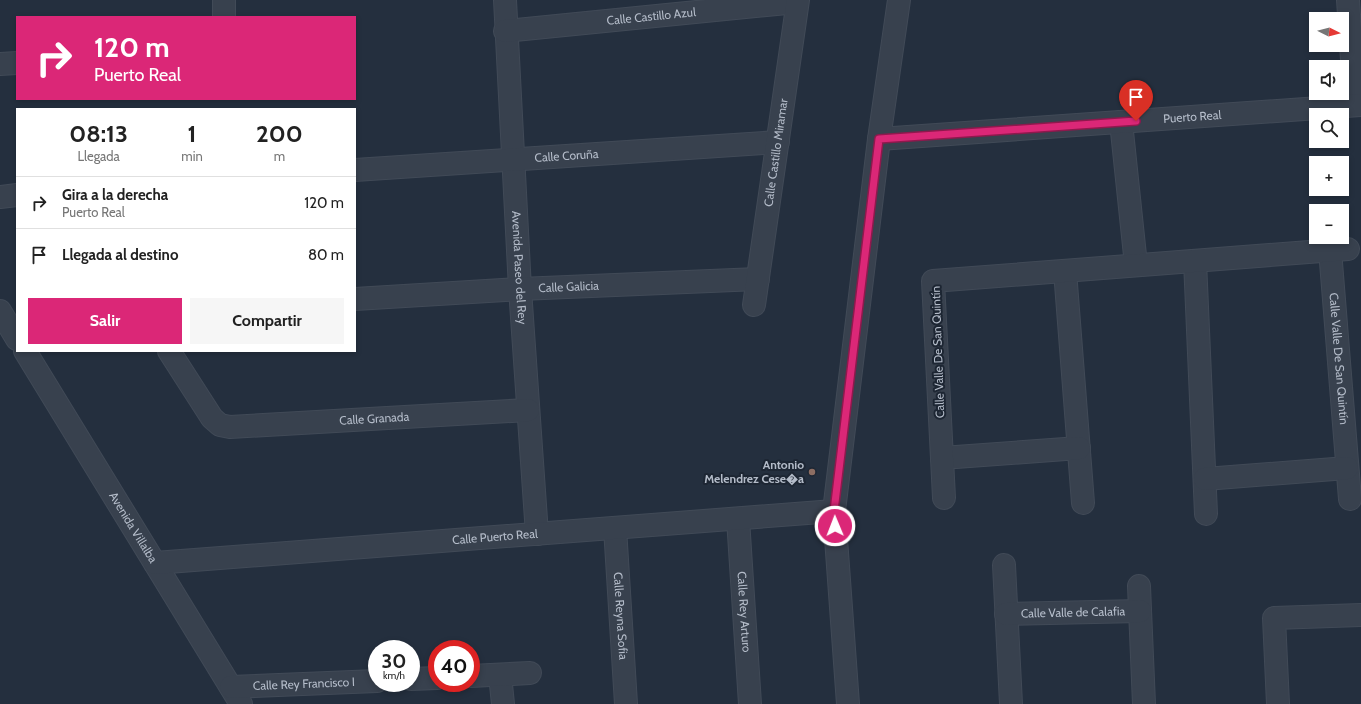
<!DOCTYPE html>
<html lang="es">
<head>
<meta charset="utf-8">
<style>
  :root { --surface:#fff; --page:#f6f6f6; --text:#222; --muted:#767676; --line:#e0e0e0; --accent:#db2777 }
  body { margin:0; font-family:Cabin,sans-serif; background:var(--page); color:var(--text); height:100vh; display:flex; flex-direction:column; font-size:15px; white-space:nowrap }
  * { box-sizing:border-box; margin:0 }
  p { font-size:13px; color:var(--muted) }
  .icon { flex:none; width:22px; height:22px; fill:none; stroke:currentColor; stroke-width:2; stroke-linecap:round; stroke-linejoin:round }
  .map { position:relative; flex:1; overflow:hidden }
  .sheet { position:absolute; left:16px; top:108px; width:340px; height:244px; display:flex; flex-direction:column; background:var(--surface); border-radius:0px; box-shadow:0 2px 6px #0003 }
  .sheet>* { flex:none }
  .banner { position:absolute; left:16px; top:16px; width:340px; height:84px; border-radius:0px; box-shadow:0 2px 6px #0003; background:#db2777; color:#fff; overflow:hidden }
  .needle { width:26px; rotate:96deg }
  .fabs { position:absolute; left:1309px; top:12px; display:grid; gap:8px }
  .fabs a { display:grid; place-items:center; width:40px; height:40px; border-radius:0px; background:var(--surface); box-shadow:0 2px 6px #0003; font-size:20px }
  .speed { position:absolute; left:368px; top:640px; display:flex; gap:8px; font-size:20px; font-weight:700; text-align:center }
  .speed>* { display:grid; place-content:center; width:52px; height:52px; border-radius:50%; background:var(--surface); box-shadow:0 2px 6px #0003; line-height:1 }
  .speed small { font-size:10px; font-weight:400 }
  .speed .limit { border:6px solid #d22; background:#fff; color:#111 }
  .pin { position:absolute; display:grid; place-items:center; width:34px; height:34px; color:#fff; margin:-41px -17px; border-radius:50% 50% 50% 0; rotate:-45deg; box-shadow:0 0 4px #0007 }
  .pin .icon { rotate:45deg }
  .me { position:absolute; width:44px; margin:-22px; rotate:359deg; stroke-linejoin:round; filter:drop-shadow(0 0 3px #0008) }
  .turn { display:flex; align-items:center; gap:14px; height:84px; padding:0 12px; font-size:18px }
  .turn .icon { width:52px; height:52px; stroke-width:2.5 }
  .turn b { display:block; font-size:28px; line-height:34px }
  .eta { display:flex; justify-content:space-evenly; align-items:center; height:68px; text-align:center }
  .eta b { font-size:24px; font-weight:700; line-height:28px }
  .action { display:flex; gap:8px; margin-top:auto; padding:8px 12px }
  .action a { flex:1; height:46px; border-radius:0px; background:var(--accent); color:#fff; font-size:16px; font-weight:700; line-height:46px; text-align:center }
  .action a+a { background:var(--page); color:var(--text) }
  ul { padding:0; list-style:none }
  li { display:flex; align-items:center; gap:12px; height:52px; padding:0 12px; border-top:1px solid var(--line) }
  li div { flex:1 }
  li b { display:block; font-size:15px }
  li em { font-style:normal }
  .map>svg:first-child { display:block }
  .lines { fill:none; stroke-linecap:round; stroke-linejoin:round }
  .minor-casing { stroke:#414a57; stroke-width:24 }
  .tertiary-casing { stroke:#414a57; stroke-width:24 }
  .minor { stroke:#38414e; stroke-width:22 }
  .tertiary { stroke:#38414e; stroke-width:22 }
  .route-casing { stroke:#8e194d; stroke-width:10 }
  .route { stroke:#db2777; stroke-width:7 }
  .education-dot { fill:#8d6e63; stroke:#1d2633; stroke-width:1.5 }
  .labels { text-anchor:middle; stroke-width:4; stroke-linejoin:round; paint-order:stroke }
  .street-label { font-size:12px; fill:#b4bcc9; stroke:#1d2633 }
  .poi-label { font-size:12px; font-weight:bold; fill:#b4bcc9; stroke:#1d2633; text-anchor:end }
</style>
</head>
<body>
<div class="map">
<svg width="1361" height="704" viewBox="0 0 1361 704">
  <rect width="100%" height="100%" fill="#242f3e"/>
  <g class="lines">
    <defs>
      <g id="minor">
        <polyline points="224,0 224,17"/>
        <path id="s1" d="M505 0 520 289 537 534"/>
        <polyline points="1348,0 1355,105"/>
        <path id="s2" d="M505 31 797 2"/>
        <polyline points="0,64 17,63"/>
        <polyline points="1121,122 1136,265"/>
        <path id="s3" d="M879 139 1361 105"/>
        <path id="s4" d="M355 170 778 142"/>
        <polyline points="0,197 17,195"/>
        <path id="s5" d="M1330 250 1350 499"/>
        <polyline points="1195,261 1206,514"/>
        <polyline points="1065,271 1083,503"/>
        <path id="s6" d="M355 299 520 289 758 279"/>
        <path id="s7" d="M754 305 798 0"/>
        <polyline points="0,311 17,339"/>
        <path id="s8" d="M25 351 241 704"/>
        <path id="s9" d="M169 351 212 418 220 425 230 427 528 410"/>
        <polyline points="942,458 1079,448"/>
        <polyline points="1205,479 1347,468"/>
        <polyline points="944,498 933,281 1348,249"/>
        <path id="s10" d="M738 519 750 704"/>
        <path id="s11" d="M615 528 626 704"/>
        <path id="s12" d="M155 563 834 511"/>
        <polyline points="1004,565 1011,704"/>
        <polyline points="1139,586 1144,704"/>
        <path id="s13" d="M1006 614 1140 611"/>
        <polyline points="500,675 503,704"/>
        <polyline points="471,676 530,673"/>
        <polyline points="411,679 437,678"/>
        <path id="s14" d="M231 687 377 681"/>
        <polyline points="1278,704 1274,618 1361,615"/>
      </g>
      <polyline id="tertiary" points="848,704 834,511 879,139 899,0"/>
    </defs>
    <use href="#minor" class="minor-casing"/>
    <use href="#tertiary" class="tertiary-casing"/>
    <use href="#minor" class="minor"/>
    <use href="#tertiary" class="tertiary"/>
  </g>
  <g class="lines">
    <defs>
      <polyline id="route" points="835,526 834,511 879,139 1136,121"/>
    </defs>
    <use href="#route" class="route-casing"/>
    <use href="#route" class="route"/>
  </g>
  <circle class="education-dot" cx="812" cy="472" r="4"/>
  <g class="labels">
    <g class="street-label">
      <text dy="4" stroke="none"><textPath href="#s2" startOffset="147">Calle Castillo Azul</textPath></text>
      <text dy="4" stroke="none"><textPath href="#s3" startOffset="314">Puerto Real</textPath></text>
      <text dy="4" stroke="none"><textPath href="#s7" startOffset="154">Calle Castillo Miramar</textPath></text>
      <text dy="4" stroke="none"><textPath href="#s4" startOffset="212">Calle Coruña</textPath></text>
      <text dy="4" stroke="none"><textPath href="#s1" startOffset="268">Avenida Paseo del Rey</textPath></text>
      <text dy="4" stroke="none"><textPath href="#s6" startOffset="214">Calle Galicia</textPath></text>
      <text transform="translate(938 352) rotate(-92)" y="4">Calle Valle De San Quintín</text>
      <text dy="4" stroke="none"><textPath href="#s5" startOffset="109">Calle Valle De San Quintín</textPath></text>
      <text dy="4" stroke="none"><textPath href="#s9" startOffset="245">Calle Granada</textPath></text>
      <text dy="4" stroke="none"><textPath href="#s8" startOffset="207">Avenida Villalba</textPath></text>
      <text dy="4" stroke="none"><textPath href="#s12" startOffset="341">Calle Puerto Real</textPath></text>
      <text dy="4" stroke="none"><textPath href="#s10" startOffset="93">Calle Rey Arturo</textPath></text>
      <text dy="4" stroke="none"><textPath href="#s13" startOffset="67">Calle Valle de Calafia</textPath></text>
      <text dy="4" stroke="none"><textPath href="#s11" startOffset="88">Calle Reyna Sofia</textPath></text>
      <text dy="4" stroke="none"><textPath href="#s14" startOffset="73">Calle Rey Francisco I</textPath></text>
    </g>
    <g class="poi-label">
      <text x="804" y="469">Antonio<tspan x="804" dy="14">Melendrez Cese�a</tspan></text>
    </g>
  </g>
</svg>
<div class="fabs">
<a><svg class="needle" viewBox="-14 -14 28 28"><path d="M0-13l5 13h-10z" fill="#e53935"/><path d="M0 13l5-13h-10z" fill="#767676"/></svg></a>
<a><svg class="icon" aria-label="sound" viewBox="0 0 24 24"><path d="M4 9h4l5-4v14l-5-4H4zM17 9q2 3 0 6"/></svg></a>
<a><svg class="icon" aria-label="search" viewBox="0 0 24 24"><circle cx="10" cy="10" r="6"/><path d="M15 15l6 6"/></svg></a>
<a>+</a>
<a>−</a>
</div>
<div class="speed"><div>30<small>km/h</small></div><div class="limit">40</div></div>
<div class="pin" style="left:1136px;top:121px;background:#d93025"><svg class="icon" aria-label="arrive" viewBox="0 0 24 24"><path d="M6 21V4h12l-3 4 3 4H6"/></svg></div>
<svg class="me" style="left:835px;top:526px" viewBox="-20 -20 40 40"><circle r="17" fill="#db2777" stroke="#fff" stroke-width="3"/><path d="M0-11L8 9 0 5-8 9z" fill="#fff"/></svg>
<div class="banner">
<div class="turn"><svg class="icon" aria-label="right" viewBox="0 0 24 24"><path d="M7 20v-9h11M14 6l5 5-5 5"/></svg><div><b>120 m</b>Puerto Real</div></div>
</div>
<section class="sheet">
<div class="eta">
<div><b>08:13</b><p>Llegada</p></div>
<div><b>1</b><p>min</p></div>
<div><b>200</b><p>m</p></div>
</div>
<ul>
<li><svg class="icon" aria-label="right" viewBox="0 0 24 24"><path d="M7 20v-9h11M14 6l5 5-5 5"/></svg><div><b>Gira a la derecha</b><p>Puerto Real</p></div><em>120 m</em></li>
<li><svg class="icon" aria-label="arrive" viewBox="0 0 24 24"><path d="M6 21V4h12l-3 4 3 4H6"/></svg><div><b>Llegada al destino</b></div><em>80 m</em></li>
</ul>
<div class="action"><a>Salir</a><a>Compartir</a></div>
</section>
</div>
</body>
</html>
